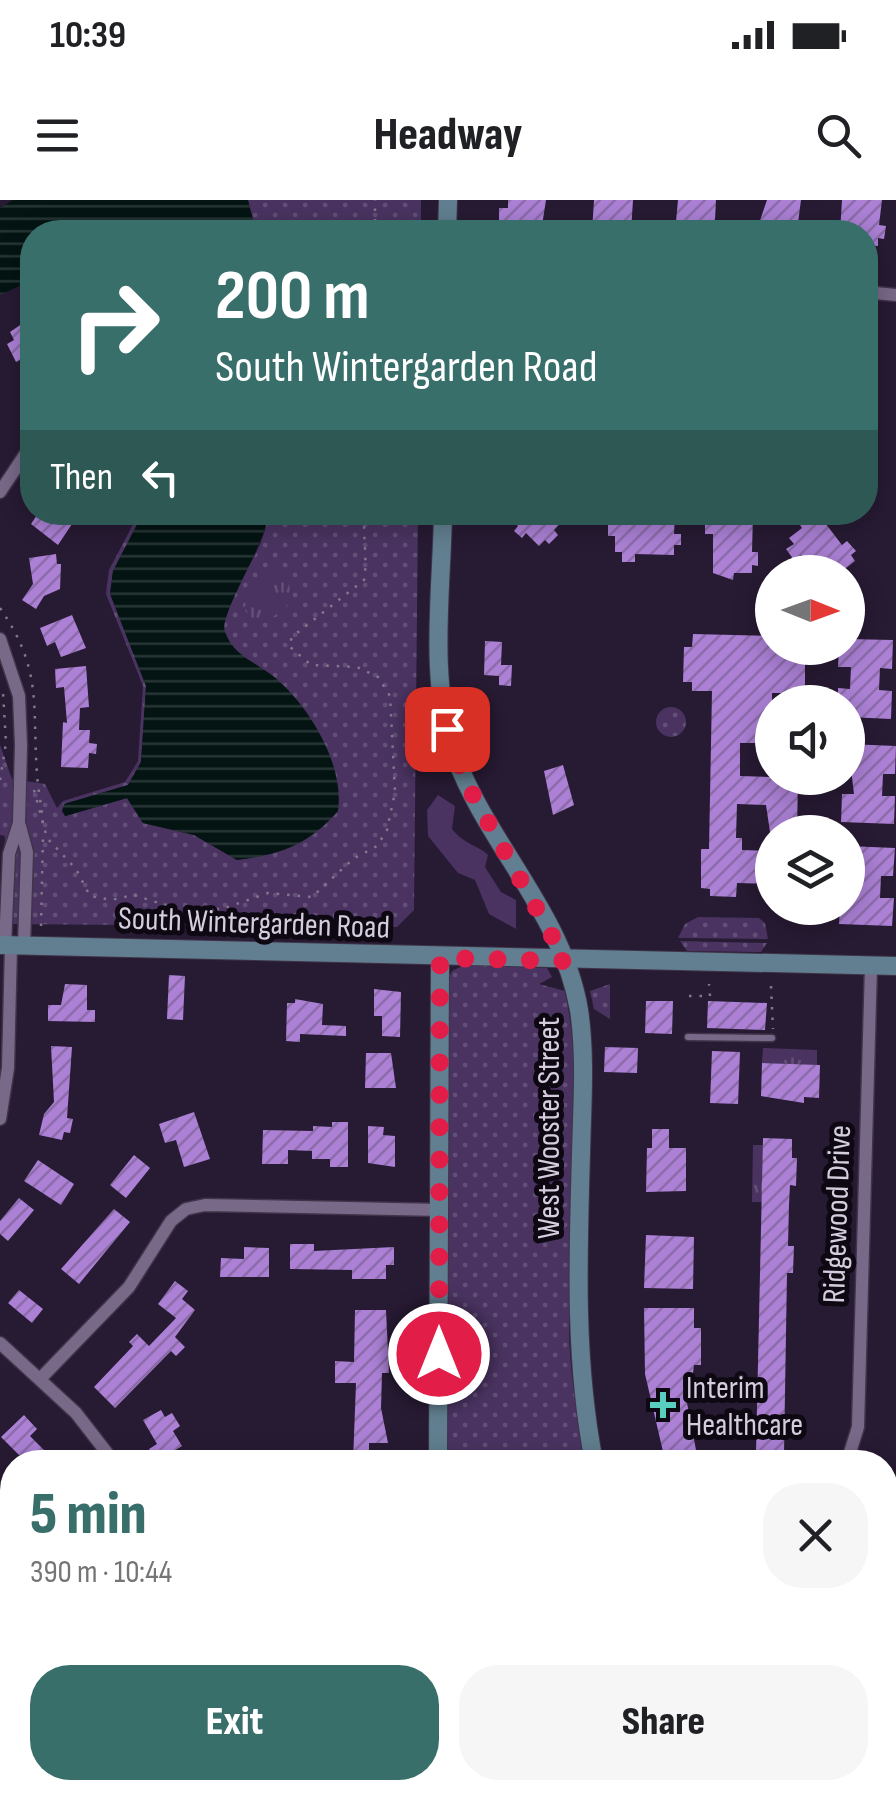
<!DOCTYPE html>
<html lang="en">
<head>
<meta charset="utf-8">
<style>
  :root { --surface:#fff; --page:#f6f6f6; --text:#202124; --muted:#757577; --accent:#396f6a }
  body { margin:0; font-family:"Sofia Sans Condensed",sans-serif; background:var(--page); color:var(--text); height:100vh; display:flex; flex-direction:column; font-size:38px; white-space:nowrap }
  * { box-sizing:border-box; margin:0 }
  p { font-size:32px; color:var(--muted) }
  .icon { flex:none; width:55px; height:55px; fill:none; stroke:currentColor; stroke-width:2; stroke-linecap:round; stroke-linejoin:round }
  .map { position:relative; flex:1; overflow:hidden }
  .sheet { position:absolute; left:0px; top:1250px; width:898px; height:350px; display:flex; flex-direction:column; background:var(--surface); border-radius:40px 40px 0 0; box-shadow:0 5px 25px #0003 }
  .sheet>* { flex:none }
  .hud { position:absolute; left:20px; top:20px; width:858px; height:305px; border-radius:40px; box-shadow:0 5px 25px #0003; background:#396f6a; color:#fff; overflow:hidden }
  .needle { width:65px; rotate:91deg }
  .buttons { position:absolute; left:755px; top:355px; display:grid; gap:20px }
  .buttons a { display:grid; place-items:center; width:110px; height:110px; border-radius:50%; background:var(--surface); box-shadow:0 5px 25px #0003; font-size:50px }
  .pin { position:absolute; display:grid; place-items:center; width:85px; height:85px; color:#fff; margin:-42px; border-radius:20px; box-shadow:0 5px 15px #0006 }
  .me { position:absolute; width:110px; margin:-55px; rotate:0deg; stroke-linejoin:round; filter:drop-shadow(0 0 8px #0008) }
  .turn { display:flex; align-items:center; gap:35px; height:210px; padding:0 30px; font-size:45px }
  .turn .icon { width:130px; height:130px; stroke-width:2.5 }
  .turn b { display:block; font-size:70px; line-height:85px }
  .then { display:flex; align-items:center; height:95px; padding:0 30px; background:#0003; gap:20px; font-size:38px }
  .round { display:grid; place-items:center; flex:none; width:105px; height:105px; border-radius:40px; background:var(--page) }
  .head { display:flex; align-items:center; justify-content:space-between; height:170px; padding:0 30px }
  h1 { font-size:60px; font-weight:800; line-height:75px; color:var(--accent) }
  .cta { display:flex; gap:20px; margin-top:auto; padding:20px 30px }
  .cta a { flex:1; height:115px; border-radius:40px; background:var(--accent); color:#fff; font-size:40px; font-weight:800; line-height:115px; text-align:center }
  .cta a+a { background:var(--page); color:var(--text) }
  .status { display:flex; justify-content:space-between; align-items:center; height:70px; padding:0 50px; background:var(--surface); direction:ltr }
  .status svg { height:28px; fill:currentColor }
  header { display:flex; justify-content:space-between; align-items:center; height:130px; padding:0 30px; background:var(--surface); font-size:45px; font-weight:800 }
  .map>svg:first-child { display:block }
  .grass { fill:url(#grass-dots) }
  .park { fill:url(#park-tufts) }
  .garden { fill:#4a3361 }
  .water { fill:url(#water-rules) }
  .building { fill:url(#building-hatch) }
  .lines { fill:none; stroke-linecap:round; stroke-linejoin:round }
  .lane-casing { stroke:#3f3449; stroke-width:9 }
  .street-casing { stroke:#3f3449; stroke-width:15 }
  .secondary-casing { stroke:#3f3449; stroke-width:20 }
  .path { stroke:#82788d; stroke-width:2.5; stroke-dasharray:2.5 8; stroke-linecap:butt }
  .lane { stroke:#786988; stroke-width:6 }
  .street { stroke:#786988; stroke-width:12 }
  .secondary { stroke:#617f90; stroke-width:18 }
  .route { stroke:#e11d48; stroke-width:18; stroke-dasharray:0 32.4 }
  .poi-dot { fill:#58cebf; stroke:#0d0812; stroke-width:4 }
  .labels { text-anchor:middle; stroke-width:10; stroke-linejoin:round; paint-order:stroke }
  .street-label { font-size:32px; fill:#d5cdde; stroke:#0d0812 }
  .poi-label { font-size:32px; fill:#d5cdde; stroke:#0d0812; text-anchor:start }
</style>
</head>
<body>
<div class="status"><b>10:39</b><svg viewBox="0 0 49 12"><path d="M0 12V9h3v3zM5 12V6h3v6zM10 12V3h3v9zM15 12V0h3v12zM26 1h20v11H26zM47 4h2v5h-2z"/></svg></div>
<header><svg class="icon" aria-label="menu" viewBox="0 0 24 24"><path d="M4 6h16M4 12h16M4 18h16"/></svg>Headway<svg class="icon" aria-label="search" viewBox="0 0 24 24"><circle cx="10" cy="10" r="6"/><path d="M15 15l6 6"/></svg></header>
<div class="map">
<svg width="896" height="1600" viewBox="0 0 896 1600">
  <defs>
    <pattern id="grass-dots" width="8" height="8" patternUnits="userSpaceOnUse" patternTransform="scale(2.5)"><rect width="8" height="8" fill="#4a3361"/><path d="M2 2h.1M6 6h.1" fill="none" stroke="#634f77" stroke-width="1.8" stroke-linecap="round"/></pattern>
    <pattern id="park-tufts" width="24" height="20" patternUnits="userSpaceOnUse" patternTransform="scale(2.5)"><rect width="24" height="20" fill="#4a3361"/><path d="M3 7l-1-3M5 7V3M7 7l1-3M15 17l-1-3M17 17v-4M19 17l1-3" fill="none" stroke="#634f77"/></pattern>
    <pattern id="water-rules" width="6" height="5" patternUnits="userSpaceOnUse" patternTransform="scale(2.5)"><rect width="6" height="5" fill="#031412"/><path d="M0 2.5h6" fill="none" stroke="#273534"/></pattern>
    <pattern id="building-hatch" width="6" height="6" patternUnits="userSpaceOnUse" patternTransform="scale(2.5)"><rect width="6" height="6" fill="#ab80d5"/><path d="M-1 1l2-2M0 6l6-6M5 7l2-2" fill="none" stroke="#8b6ca9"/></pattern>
  </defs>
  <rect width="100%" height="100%" fill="#271a33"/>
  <g class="grass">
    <polygon points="248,0 421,0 421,32 256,32"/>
    <path d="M139 313H143L113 371 110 393 146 486 141 562 128 585 64 604 66 616 127 598 143 623 194 635 237 660 326 551C315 531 305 510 289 492 271 470 219 455 223 420 227 390 265 356 268 313H418L414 710 397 727 2 724 5 636 0 635V545L12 579 45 584 57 608 63 601 125 582 138 561 143 486 106 394 109 370Z"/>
    <circle cx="671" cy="522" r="15"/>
    <polygon points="698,717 759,718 765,723 768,739 678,738 685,724"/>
    <polygon points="680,741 767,743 761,752 687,751"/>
    <path d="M464 765 547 768 552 777 539 784 565 791C587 899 570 1016 569 1126 569 1172 578 1217 586 1262H446L447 782 452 771Z"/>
    <polygon points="610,784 610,819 594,809 590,791"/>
    <path d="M443 1588H656L661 1600C613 1600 478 1600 443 1588Z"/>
  </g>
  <g class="park">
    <path d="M274 370C292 375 292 392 286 407L270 419 253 421 244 409 251 388Z"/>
    <polygon points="763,848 817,850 817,865 762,863"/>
    <polygon points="753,945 763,945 762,1002 752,1002"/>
  </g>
  <path class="garden" d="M438 595 455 606 452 629C466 646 480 646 488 655L485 667 501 692 516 700V729L489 714 475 680 458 673 428 636 427 610Z"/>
  <g class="water">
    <polygon points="13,0 248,0 256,32 32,32 32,80 0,95 0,8"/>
    <path d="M143 313H268C266 345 218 415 225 432 233 454 252 461 269 473 307 501 345 564 338 611 309 644 281 655 237 660L194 635 143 623 127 598 65 616 62 611 64 604 128 585 141 562 146 486 110 394 113 371Z"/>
  </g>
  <g class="building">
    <polygon points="508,0 546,0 541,32 513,32 512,21 499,21 499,8 508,8"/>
    <polygon points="594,0 633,0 631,32 592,32"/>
    <polygon points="678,0 716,0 715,20 722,21 721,32 675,32"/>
    <polygon points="767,0 801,0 798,23 822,27 822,32 756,32"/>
    <polygon points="842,0 882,0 879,25 886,26 884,39 878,38 878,46 865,45 865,32 840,32"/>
    <polygon points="32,117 32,154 16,162 7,144 14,140 10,132"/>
    <polygon points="39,312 80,312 58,345 31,324"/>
    <polygon points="517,312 571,312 554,330 558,335 549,344 545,340 539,346 526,333 522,338 514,331 518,326 511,319"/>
    <polygon points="654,312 675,315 674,334 681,334 681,345 674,345 674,355 635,354 635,362 622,362 622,352 615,352 615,336 608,336 608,324 616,325 616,314"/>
    <polygon points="715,313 753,314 752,352 758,352 758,366 752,365 752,373 734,373 733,380 713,373 713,334 705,334 705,321 715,321"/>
    <polygon points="807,315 811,321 819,315 842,345 847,341 856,351 851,355 855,361 841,372 815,372 801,355 794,360 786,349 794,344 789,338 802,328 798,322"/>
    <polygon points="56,354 57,364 61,364 60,389 44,396 36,409 22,400 33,384 29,358"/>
    <polygon points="72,415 86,448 61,457 55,442 47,446 40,428"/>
    <polygon points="693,434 772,436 772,448 805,448 805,493 772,493 772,543 740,543 740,576 798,578 797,632 770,632 766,605 737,604 736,638 742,638 742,650 772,651 772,684 737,683 736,697 710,696 710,689 701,688 701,649 709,649 712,491 692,491 692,482 683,482 684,447 692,447"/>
    <polygon points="848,439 893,440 892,469 880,468 879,490 892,491 891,519 848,517 848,502 838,502 838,488 850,489 851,467 838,467 839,448 848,448"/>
    <polygon points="485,441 502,442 501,465 512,465 511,486 499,485 499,476 484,475"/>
    <polygon points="86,466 89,507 80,508 79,530 90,530 89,543 97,544 96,554 89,553 88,568 61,567 63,522 67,523 64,487 56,488 55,469"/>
    <polygon points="848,544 896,546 895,574 883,574 882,596 895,596 894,624 841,622 842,594 854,594"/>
    <polygon points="563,565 574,605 553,615 544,571"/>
    <polygon points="848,646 895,648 893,676 881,676 880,698 894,698 892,726 839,724 840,708 848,708 848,696 852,696"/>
    <polygon points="169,775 185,776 183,820 167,819"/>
    <polygon points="65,784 87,785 87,810 95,810 95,822 48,821 48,805 61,805"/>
    <polygon points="374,789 401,792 400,837 382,836 382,816 374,816"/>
    <polygon points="295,799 323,804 322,825 346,826 346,836 300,834 300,842 286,841 287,803 295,803"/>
    <polygon points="646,801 673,801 672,834 645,833"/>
    <polygon points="708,801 767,803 765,830 707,828"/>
    <polygon points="51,846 72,847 67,918 73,919 70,933 64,932 62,940 39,935 44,914 54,902"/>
    <polygon points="605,847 638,848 637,873 604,872"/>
    <polygon points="712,851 740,852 738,904 710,903"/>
    <polygon points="366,853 391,853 396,888 365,888"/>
    <polygon points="762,863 820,865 819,898 804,897 804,903 761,896"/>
    <polygon points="194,912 210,959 184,967 176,940 165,943 159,924"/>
    <polygon points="332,922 348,922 348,967 330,967 330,959 312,959 312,951 288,950 288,964 262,964 263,930 313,931 313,926 332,927"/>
    <polygon points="368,926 384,927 383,935 395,936 395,967 368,963"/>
    <polygon points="652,929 669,929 669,948 686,948 686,991 646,992 647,948 652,948"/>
    <polygon points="763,938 792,939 792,958 797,958 796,986 790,985 789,1005 788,1046 794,1046 793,1073 787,1073 784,1254 756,1253"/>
    <polygon points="134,955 150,968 126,998 110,985"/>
    <polygon points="38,960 74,984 61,1005 24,981"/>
    <polygon points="19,998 34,1010 8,1041 0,1034 0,1021"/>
    <polygon points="114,1009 130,1022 79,1084 61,1069"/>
    <polygon points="646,1035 694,1037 693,1089 644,1088"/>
    <polygon points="290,1044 314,1044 314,1051 394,1047 394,1065 386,1065 386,1079 352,1079 352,1070 290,1069"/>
    <polygon points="244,1047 269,1048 269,1077 220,1077 221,1058 244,1059"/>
    <polygon points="175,1081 188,1091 182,1099 195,1110 175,1137 185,1147 176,1156 171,1151 115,1208 94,1187 133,1146 129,1142 137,1134 149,1146 176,1118 158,1104"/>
    <polygon points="19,1090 43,1109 32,1123 8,1103"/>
    <polygon points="644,1108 694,1108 694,1128 701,1128 701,1165 694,1165 692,1181 683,1182 696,1250 664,1256 645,1174"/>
    <polygon points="355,1110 386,1110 389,1173 382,1173 381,1208 388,1243 369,1243 369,1262 353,1262 356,1183 335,1183 335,1161 354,1162"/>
    <polygon points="161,1210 165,1217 172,1213 180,1226 173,1231 182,1246 156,1262 149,1249 157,1244 143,1220"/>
    <polygon points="24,1215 37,1229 30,1236 45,1251 34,1262 26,1262 1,1237"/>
    <polygon points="12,1383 12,1600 0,1600 0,1386"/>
    <polygon points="202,1588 228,1588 219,1600 194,1600"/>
    <polygon points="273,1588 295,1588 298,1600 276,1600"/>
    <rect x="380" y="1588" width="18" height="12"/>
    <polygon points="794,1588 862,1588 862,1598 794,1600"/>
  </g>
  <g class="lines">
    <defs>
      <polyline id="lane" points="688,837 772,838"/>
      <g id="street">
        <polyline points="865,92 896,95"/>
        <polyline points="0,292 32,244"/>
        <polyline points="0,439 19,496 21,545 19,623 9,654 5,745"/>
        <polyline points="20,626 27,652 24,746"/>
        <polyline points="0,919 8,868 11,746"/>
        <polyline points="0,1143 76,1213 114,1262"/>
        <polyline points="40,1179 129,1087 171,1021 186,1009 205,1005 440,1010"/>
        <polyline points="847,1262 858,1227 871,766"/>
        <polyline points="149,1600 149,1588"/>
      </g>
      <g id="secondary">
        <polyline points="447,32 448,0"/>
        <path d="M443 312C442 389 428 479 454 553 486 643 563 713 579 810 586 857 582 907 581 954 578 1057 574 1160 594 1262"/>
        <polyline points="0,745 896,766"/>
        <polyline points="438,1262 440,758"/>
        <polyline points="665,1588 670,1600"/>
        <polyline points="434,1600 435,1588"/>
      </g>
    </defs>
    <use href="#lane" class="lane-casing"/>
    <use href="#street" class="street-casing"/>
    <use href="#secondary" class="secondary-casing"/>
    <g class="path">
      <polyline points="375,32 375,0"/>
      <path d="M0 408C43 470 32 505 37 574 38 593 43 610 43 629"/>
      <polyline points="0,580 6,543 3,492"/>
      <path d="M34 590 47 638 76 669 90 696 111 700 134 695 174 708 222 709 268 693 312 697 353 659 377 646 387 630 395 592 390 496 378 477 357 467 311 465 289 446 292 437 364 380C368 357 362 336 365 312"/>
      <polyline points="41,726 43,637"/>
      <polyline points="771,786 773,829"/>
      <polyline points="689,796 710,796 709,784"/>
    </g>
    <use href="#lane" class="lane"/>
    <use href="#street" class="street"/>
    <use href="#secondary" class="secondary"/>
  </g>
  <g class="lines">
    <polyline class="route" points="439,1154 440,758 566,761 464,579 447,529"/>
  </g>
  <path class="poi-dot" d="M658 1190h10v10h10v10h-10v10h-10v-10h-10v-10h10z"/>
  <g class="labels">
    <g class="street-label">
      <text transform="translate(254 722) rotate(2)" y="11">South Wintergarden Road</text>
      <text transform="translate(548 928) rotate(-90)" y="11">West Wooster Street</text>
      <text transform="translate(836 1014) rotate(-88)" y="11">Ridgewood Drive</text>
    </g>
    <g class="poi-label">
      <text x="686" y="1198">Interim<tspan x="686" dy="37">Healthcare</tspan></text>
    </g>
  </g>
</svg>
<div class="buttons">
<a><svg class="needle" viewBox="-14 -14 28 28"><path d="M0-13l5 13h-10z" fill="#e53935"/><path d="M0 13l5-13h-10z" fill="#757577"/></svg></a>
<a><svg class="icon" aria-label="sound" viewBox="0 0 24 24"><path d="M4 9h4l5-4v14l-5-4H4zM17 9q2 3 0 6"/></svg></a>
<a><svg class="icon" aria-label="layers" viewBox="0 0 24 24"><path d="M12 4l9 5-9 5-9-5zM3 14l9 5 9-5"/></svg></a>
</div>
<div class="pin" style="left:447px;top:529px;background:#d93025"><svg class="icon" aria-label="arrive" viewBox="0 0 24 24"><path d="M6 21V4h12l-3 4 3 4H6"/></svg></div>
<svg class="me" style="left:439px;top:1154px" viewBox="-20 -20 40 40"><circle r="17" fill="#e11d48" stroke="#fff" stroke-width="3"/><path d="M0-11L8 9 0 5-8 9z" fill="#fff"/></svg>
<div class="hud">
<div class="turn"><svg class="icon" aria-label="right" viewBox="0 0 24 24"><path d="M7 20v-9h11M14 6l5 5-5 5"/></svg><div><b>200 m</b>South Wintergarden Road</div></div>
<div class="then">Then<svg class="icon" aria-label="left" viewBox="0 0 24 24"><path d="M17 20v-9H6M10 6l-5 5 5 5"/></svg></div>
</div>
<section class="sheet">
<div class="head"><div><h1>5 min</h1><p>390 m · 10:44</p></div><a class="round"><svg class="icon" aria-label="close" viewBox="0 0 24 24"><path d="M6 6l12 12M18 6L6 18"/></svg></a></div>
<div class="cta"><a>Exit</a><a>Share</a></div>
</section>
</div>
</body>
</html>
